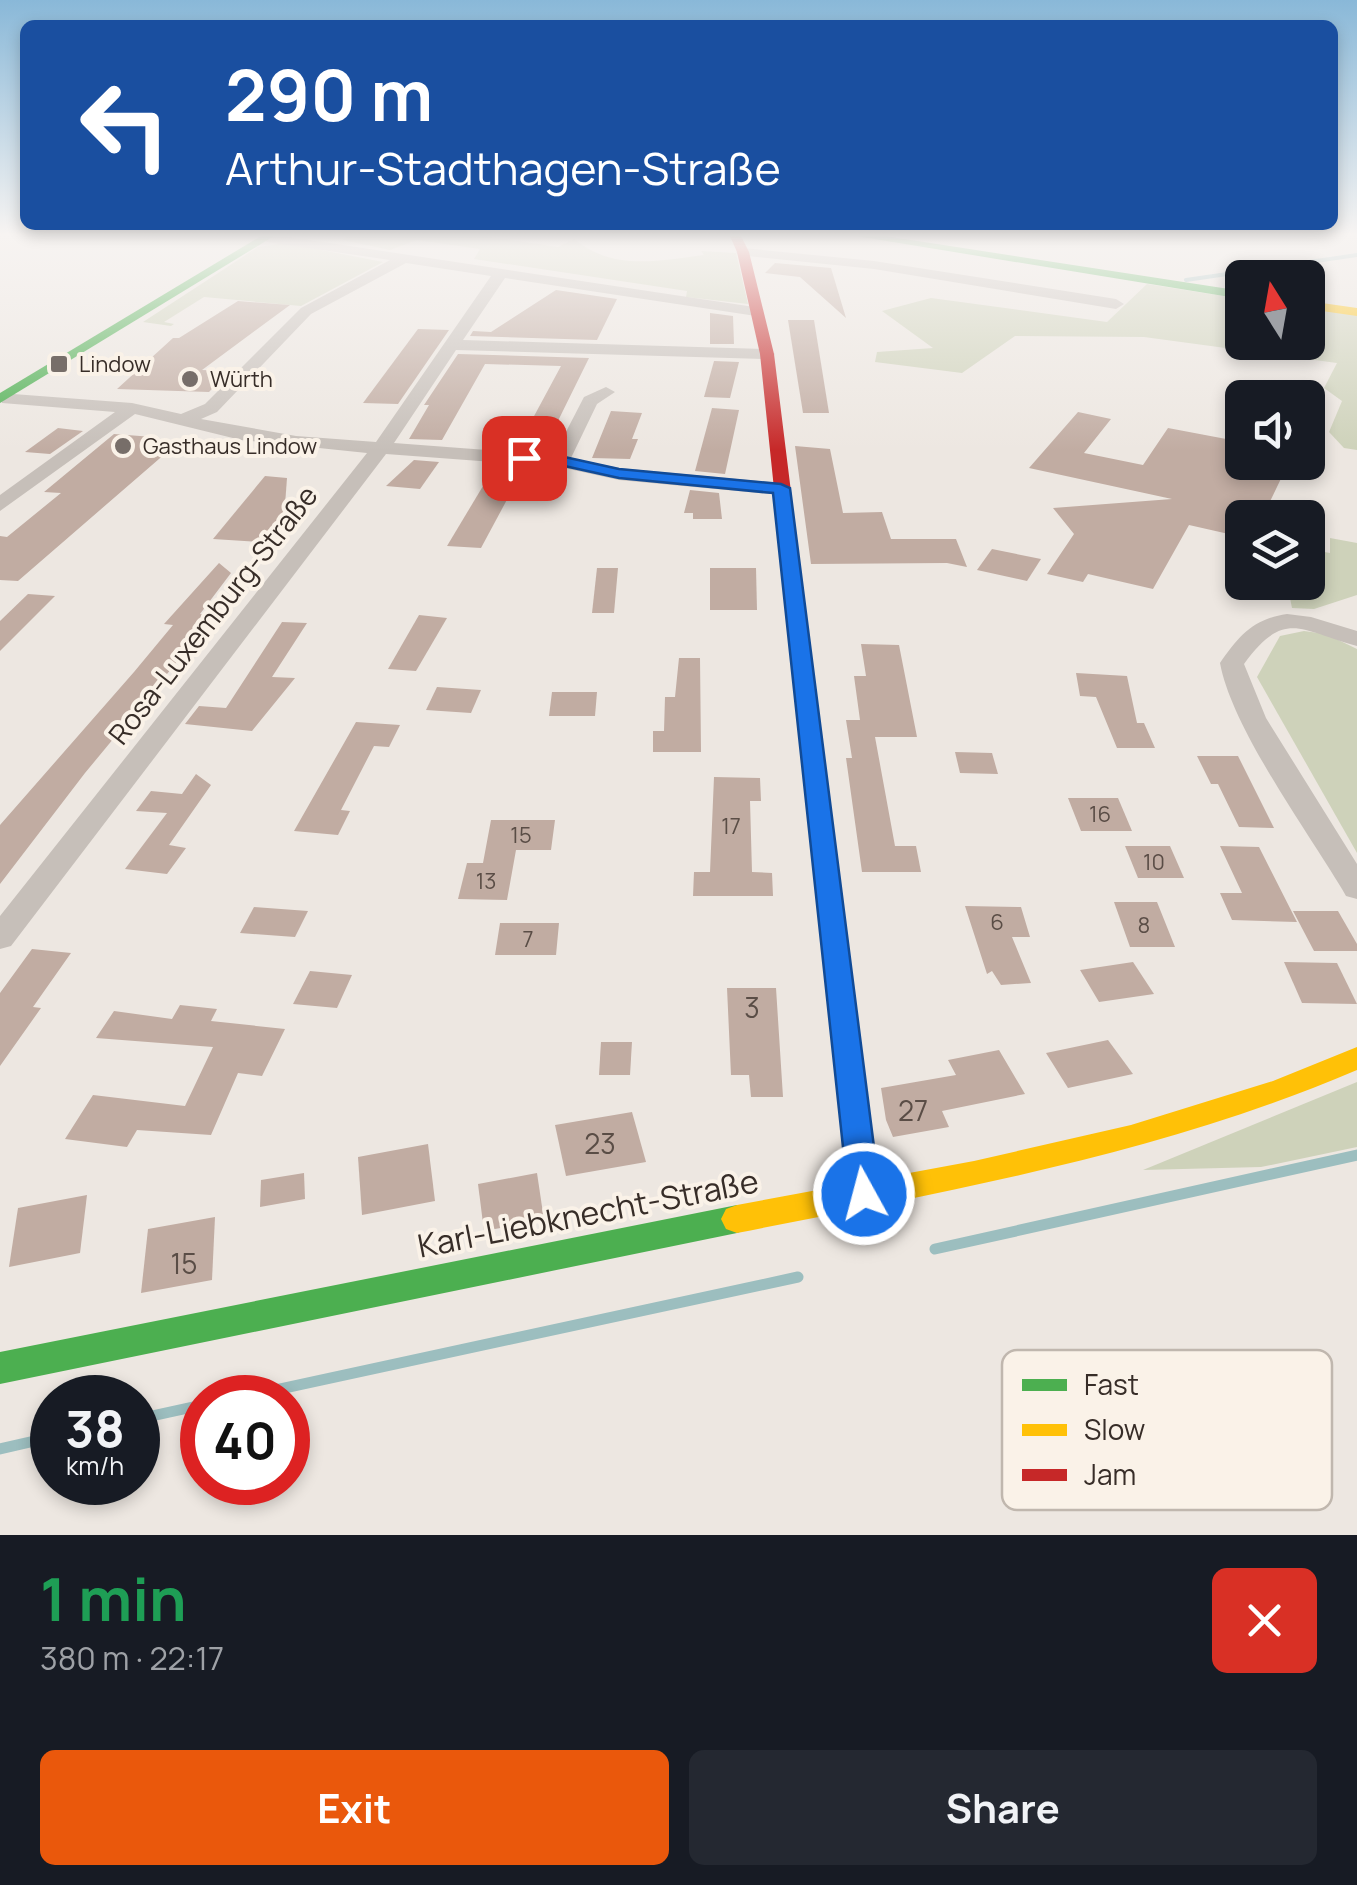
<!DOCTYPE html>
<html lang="en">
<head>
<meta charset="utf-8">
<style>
  :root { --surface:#171b24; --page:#242831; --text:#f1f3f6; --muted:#9ea1a6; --accent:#ea580c }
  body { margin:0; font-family:Manrope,sans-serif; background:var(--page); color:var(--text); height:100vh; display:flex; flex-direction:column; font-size:38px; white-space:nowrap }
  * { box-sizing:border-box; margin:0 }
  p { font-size:32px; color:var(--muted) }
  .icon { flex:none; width:55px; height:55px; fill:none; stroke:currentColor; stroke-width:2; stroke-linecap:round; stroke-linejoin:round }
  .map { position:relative; height:1535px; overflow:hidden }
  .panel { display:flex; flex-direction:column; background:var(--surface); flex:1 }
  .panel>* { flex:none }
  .guide { position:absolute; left:20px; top:20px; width:1318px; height:210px; border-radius:15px; box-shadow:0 5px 15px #0003; background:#1a4fa0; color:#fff; overflow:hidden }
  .needle { width:65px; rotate:349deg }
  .tools { position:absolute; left:1225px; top:260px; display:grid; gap:20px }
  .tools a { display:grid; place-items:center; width:100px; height:100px; border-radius:15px; background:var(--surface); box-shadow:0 5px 15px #0003; font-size:50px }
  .speed { position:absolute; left:30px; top:1375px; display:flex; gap:20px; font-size:50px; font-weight:700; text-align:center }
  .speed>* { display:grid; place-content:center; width:130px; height:130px; border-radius:50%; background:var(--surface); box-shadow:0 5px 15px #0003; line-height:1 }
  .speed small { font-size:25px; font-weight:400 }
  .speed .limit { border:15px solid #d22; background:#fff; color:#111 }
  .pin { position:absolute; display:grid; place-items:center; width:85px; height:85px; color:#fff; margin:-42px; border-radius:20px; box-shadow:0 5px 15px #0006 }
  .me { position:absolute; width:110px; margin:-55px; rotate:353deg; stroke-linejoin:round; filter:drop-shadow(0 0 8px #0008) }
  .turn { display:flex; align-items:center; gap:35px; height:210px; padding:0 40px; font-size:45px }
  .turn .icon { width:130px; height:130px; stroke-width:2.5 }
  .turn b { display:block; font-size:70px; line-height:85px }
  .round { display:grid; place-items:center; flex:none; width:105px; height:105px; border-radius:15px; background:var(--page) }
  .overview { display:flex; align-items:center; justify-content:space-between; height:170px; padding:0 40px }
  h1 { font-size:60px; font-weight:700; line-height:75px; color:#1e9e55 }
  .cta { display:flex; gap:20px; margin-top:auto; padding:20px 40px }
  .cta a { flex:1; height:115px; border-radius:15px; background:var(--accent); color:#fff; font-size:40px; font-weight:700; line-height:115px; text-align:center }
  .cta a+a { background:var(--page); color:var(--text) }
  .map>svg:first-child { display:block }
  .green { fill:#ced2ba }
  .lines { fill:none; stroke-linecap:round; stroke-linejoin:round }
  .stream-far1 { stroke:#9cbebf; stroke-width:4 }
  .stream { stroke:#9cbebf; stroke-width:11 }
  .building { fill:#c1aca2 }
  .street { fill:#c6bfb9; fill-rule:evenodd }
  .fast { fill:#4caf50; fill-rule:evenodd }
  .slow { fill:#ffc107; fill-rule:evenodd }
  .jam { fill:#c62828; fill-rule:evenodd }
  .route { fill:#1a73e8; stroke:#114b97; stroke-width:2.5 }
  .poi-dot { fill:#776e69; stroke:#faf2e8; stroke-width:4 }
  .labels { text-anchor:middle; stroke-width:8; stroke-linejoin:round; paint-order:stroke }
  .far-poi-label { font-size:22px; fill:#372d28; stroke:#faf2e8; text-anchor:start }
  .number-label { font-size:22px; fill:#5a4d46 }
  .street-label { font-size:28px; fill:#372d28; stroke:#faf2e8 }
  .near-number-label { font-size:28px; fill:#5a4d46 }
  .near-street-label { font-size:32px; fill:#372d28; stroke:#faf2e8 }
  .key { fill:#faf2e8; stroke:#c0b7ae; stroke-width:2.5 }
  .key-label { font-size:28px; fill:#372d28 }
</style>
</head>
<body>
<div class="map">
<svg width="1357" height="1535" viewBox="0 0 1357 1535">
  <rect width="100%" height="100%" fill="#ede7e1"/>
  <g class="green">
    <path d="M347 236H484L558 247 574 239C613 271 657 261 704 255L701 251 736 253 748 304 686 297 687 291 474 259 480 249 417 240 390 250 343 240Z"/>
    <polygon points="286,243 383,262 301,306 204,297 164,322 174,324 171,326 143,322 258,247"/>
    <polygon points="1147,284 1242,299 1242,342 1308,342 1308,308 1357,315 1357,450 1344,448 1329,432 1342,401 1324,388 1337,363 1144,337 1015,336 962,373 875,362 877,352 933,348 882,311 931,298 1107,322"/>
    <polygon points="1330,538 1357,543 1357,595 1314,609 1292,608 1287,583 1308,582 1308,549 1330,553"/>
    <polygon points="1304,631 1326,634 1357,649 1357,853 1257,677 1280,636"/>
    <polygon points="1357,1082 1357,1147 1261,1167 1143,1170"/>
  </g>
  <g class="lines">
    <polyline class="stream-far1" points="1186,280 1357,255"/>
    <g class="stream">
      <polyline points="935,1249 1357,1155"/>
      <polyline points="238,1398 798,1277"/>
      <polyline points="138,1419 202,1405"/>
      <polyline points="0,1449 52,1437"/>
    </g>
  </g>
  <g class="building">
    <polygon points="775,263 831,268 846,318 800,277 765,273"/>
    <polygon points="556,290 617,299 597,340 470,336 473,331 491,332"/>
    <polygon points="238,301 290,305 202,370 229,371 209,392 117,389 173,338 179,338"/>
    <polygon points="710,313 733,316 734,344 710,344"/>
    <polygon points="788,320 814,320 829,413 803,413"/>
    <polygon points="418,329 449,330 398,404 363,403"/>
    <polygon points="458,354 589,358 553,431 543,431 533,450 505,448 527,418 533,418 561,366 485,364 442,440 409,439 429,405 424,405"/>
    <polygon points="714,361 739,362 730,398 704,397"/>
    <polygon points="712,408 739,410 725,474 695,471"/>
    <polygon points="611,411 642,413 632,439 638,439 630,459 592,458"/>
    <polygon points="1078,412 1111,419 1084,453 1143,465 1168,428 1242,442 1242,462 1289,462 1262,518 1242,518 1242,537 1189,525 1153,589 1088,574 1083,582 1047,574 1074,534 1053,508 1172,499 1029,468"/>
    <polygon points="58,428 83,431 50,454 25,452"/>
    <polygon points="114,434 153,437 145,443 174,446 18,581 0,580 0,536 7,537 61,493 44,492"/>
    <polygon points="795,446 830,449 843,513 882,512 891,539 956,539 967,567 947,563 811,564"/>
    <polygon points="414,460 439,462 420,489 386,486"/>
    <polygon points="495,466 524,468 481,548 447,546"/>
    <polygon points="265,476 287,478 283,532 273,543 213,539"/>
    <polygon points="690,490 719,493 722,519 693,519 693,513 684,513"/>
    <polygon points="992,549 1041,559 1027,581 977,570"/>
    <polygon points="219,563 231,573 200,614 215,616 85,773 0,884 0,825 134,672 173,625 164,624"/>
    <polygon points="597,568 618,568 614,613 592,613"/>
    <polygon points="710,568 756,568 757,610 710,610"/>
    <polygon points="28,594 55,596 0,651 0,621"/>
    <polygon points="419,615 447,618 416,671 388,669"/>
    <polygon points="282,622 307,623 272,677 295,678 252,731 185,724 199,706 226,708"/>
    <polygon points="861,644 899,645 917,737 875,737 895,846 916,846 921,872 862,872 846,758 852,758 846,720 860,720 854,676 866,676"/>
    <polygon points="679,658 700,658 701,752 653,752 653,731 664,731 665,697 675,697"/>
    <polygon points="1076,673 1127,676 1137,723 1144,723 1155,748 1117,748 1096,697 1080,696"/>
    <polygon points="437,687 481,690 471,713 426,710"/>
    <polygon points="552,692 597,692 595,716 549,716"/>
    <polygon points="356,722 400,725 389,747 374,746 341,810 350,811 338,835 294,831"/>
    <polygon points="955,752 992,753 998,774 960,773"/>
    <polygon points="1197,756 1238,756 1274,828 1239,827 1218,784 1211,784"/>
    <polygon points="196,774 211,785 169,845 186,848 167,874 125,869 167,813 136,811 151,791 182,794"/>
    <polygon points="714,777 760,778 761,801 750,801 752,872 772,873 773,896 693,896 694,872 710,872"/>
    <polygon points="1068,798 1118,798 1132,831 1081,831"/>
    <polygon points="491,820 555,820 551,850 516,850 507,900 458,899 467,863 483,863"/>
    <polygon points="1125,846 1170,846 1184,878 1138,878"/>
    <polygon points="1220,846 1259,847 1297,922 1232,920 1220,893 1242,893"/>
    <polygon points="1114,902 1157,902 1175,947 1130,947"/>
    <polygon points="965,906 1021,907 1030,937 1012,937 1031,983 1001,985 992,971 987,974"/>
    <polygon points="254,907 308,911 295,937 240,933"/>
    <polygon points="1293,911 1338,911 1357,944 1357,951 1314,951"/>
    <polygon points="500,923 559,923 556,955 495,955"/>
    <polygon points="32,949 71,953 33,1007 41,1008 0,1066 0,993"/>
    <polygon points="1133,962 1154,994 1099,1002 1080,970"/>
    <polygon points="1284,962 1337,963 1357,1004 1302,1003"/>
    <polygon points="310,971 352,975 337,1008 293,1004"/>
    <polygon points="727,988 776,988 783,1097 751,1097 749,1075 731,1075"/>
    <polygon points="180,1005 217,1009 211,1021 285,1029 262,1076 238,1073 211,1135 137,1130 127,1147 65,1139 93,1095 185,1106 213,1047 96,1038 114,1011 172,1019"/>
    <polygon points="1108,1040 1133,1074 1068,1088 1046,1053"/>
    <polygon points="601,1042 632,1042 630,1075 599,1075"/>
    <polygon points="999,1050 1025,1094 942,1111 949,1127 893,1137 886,1120 881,1088 956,1075 948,1060"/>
    <polygon points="632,1112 646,1162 566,1176 555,1125"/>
    <polygon points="428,1144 435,1201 362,1215 358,1157"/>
    <polygon points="304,1173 305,1199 260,1207 261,1180"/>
    <polygon points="537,1173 544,1220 484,1231 478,1184"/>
    <polygon points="87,1195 80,1253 9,1267 18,1208"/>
    <polygon points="215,1217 212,1280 141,1293 148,1229"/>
  </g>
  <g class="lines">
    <g class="street">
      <path d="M261 236H283L761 308V314L756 316 505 278 463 340 767 349 775 354 767 359 456 350 394 443 554 455 584 397 606 387 615 392 597 404 571 458 619 468 781 483 791 489 781 495 619 480 560 467 386 454 11 946 0 949V916L367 453 241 440 135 414 0 511V495L115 412 2 403 0 393 132 403 181 414 205 404 301 308 390 260 267 242ZM406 263 491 276 376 442 296 436 201 419 217 412 311 314Z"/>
      <polygon points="743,248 874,261 1116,299 1124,304 1116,309 874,269 738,255 736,252"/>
      <path d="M1287 614 1311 617 1357 631V646C1302 632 1285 607 1244 664L1266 718 1357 864V899L1346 896 1342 889C1306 829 1232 728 1220 663 1239 636 1253 619 1287 614Z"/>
    </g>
    <g class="fast">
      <polygon points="261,236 274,236 0,403 0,393"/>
      <polygon points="856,236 885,236 1242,291 1242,299"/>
      <polygon points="802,656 812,662 880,1195 875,1204 864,1208 853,1204 848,1195 792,662"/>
      <polygon points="737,1205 748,1209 753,1219 748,1229 737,1233 0,1384 0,1352"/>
    </g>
    <g class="slow">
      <polygon points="1308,301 1357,308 1357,316 1308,309"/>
      <path d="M1357 1047V1070C1158 1155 948 1191 737 1233L726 1229 721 1219 726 1209 737 1205 974 1161 1131 1125 1273 1081Z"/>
    </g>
    <polygon class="jam" points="730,236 741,236 749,252 774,354 812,662 802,668 792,662 760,354 737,252"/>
  </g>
  <linearGradient id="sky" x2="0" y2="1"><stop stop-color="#89b8d8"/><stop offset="0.52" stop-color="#f7f4f2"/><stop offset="1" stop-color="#f7f4f2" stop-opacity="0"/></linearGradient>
  <rect width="1357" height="451" fill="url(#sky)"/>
  <polygon class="route" points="524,453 560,456 619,469 781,484 790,488 880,1194 875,1204 864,1208 852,1204 848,1194 773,493 619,478 560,465 519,461 516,458"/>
  <g class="poi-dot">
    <rect x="49" y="354" width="20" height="20" rx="5"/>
    <circle cx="190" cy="379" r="10"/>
    <circle cx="123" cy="446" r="10"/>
  </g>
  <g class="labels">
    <g class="far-poi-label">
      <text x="79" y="372">Lindow</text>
      <text x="210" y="387">Würth</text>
      <text x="143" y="454">Gasthaus Lindow</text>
    </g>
    <g class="number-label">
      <text x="1100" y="822">16</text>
      <text x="731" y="834">17</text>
      <text x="521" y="843">15</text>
      <text x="1154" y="870">10</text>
      <text x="486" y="889">13</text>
      <text x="997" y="930">6</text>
      <text x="1144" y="933">8</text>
      <text x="528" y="947">7</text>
    </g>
    <g class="street-label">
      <text transform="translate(213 615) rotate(-52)" y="10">Rosa-Luxemburg-Straße</text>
    </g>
    <g class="near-number-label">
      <text x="752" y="1018">3</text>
      <text x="913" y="1121">27</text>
      <text x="600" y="1154">23</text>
      <text x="184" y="1274">15</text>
    </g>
    <g class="near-street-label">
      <text transform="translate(588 1214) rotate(-11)" y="11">Karl-Liebknecht-Straße</text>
    </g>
  </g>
  <rect x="1002" y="1350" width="330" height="160" rx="15" class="key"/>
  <rect x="1022" y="1379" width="45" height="12" fill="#4caf50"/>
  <rect x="1022" y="1424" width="45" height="12" fill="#ffc107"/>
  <rect x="1022" y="1469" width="45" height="12" fill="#c62828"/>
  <g class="key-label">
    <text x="1084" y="1395">Fast</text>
    <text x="1084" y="1440">Slow</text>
    <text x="1084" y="1485">Jam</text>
  </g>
</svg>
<div class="tools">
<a><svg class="needle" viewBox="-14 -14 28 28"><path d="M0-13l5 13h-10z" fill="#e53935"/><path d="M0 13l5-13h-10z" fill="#9ea1a6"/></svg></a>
<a><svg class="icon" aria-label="sound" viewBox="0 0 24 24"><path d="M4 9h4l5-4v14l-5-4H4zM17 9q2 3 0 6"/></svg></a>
<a><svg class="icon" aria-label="layers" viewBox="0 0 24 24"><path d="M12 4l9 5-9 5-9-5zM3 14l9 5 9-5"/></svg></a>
</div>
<div class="speed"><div>38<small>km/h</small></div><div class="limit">40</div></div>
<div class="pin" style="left:524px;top:458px;background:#d93025"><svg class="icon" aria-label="arrive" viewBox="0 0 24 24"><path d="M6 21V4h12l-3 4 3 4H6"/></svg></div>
<svg class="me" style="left:864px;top:1194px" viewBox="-20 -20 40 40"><circle r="17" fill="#1a73e8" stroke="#fff" stroke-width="3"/><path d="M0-11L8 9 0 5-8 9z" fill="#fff"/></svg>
<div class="guide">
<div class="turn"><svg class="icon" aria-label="left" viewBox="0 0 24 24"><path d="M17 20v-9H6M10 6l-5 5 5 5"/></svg><div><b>290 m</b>Arthur-Stadthagen-Straße</div></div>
</div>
</div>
<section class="panel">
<div class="overview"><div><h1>1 min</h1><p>380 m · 22:17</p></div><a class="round" style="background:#d93025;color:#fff"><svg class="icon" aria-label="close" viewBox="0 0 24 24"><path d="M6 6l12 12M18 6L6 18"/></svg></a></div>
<div class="cta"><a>Exit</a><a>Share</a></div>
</section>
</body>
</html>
